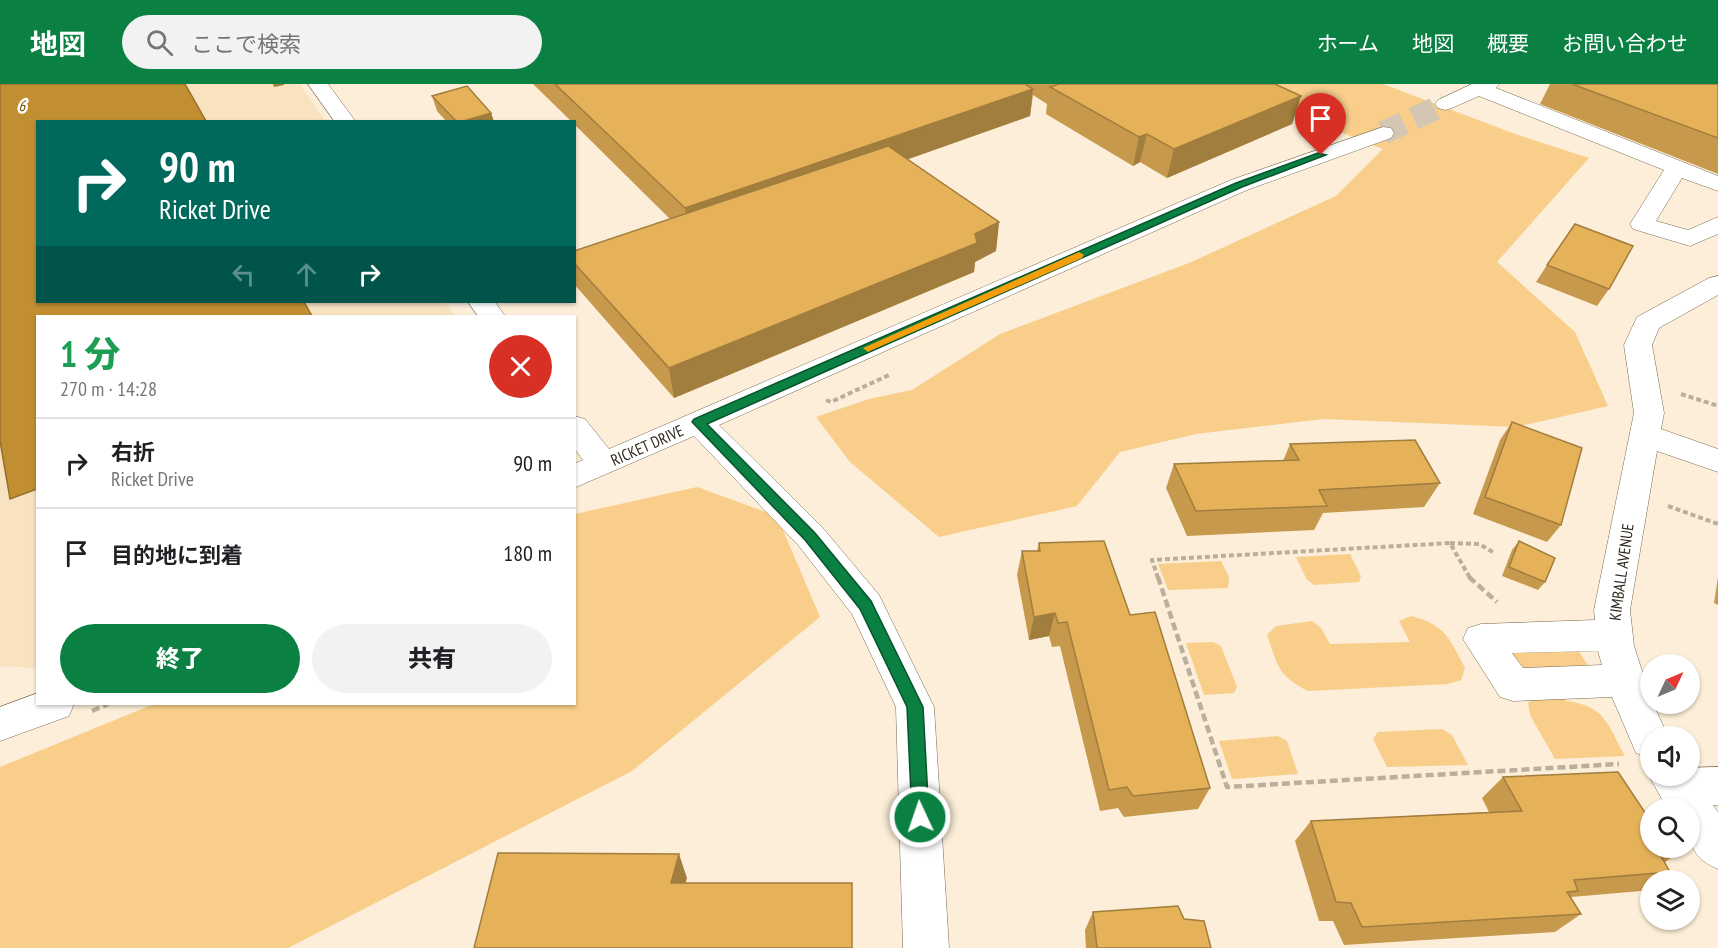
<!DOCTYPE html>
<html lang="ja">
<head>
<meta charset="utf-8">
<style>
  :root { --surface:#fff; --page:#f2f2f2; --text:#202124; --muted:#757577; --line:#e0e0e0; --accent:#0b8043 }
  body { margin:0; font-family:"PT Sans Narrow","Noto Sans JP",sans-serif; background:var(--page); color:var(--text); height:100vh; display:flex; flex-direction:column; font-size:22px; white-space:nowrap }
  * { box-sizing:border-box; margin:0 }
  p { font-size:20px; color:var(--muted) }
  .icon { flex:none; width:33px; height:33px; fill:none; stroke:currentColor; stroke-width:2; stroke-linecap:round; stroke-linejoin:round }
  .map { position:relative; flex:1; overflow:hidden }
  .sheet { position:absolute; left:36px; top:231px; width:540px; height:390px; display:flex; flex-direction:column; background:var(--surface); border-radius:0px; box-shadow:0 2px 4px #0004 }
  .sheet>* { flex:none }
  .top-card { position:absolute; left:36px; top:36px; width:540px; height:183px; border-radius:0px; box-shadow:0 2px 4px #0004; background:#00695c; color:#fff; overflow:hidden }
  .needle { width:39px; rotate:46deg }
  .fabs { position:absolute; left:1640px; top:570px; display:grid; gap:12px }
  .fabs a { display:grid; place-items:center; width:60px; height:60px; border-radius:50%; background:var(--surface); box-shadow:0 2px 4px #0004; font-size:30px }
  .pin { position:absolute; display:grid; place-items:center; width:51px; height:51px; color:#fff; margin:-62px -26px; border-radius:50% 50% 50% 0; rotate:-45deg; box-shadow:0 0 6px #0007 }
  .pin .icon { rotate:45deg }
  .me { position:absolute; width:66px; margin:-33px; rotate:357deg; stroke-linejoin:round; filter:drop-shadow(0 0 4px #0008) }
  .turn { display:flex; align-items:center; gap:21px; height:126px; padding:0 24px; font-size:27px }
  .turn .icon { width:78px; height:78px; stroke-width:2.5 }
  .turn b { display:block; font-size:42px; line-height:51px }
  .lanes { display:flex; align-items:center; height:57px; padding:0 24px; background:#0003; justify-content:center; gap:30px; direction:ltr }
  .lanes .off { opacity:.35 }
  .round { display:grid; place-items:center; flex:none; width:63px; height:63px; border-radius:32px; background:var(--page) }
  .overview { display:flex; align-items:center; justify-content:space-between; height:102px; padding:0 24px }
  h1 { font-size:36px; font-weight:800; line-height:45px; color:#1e9e55 }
  .primary-button { display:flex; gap:12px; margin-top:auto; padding:12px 24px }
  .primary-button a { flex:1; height:69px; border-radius:36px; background:var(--accent); color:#fff; font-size:24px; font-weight:800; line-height:69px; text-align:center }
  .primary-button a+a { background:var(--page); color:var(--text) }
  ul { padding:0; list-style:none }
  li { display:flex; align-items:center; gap:18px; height:90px; padding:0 24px; border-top:2px solid var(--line) }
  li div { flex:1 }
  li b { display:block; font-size:22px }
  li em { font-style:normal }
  header { display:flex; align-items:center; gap:36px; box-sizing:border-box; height:84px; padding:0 30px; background:var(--accent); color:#fff }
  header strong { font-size:28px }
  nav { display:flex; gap:33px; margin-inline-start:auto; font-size:21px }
  .search { width:420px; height:54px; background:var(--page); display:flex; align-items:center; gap:15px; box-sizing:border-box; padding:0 21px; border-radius:33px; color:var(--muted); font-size:22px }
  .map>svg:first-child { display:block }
  .built { fill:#f8e2c0 }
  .green { fill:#f8ce8a }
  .water { fill:#c18e32; stroke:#96702c; stroke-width:1.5 }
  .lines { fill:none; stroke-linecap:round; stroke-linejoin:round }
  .minor-tunnel { stroke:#d3c7b3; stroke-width:23; stroke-dasharray:23 11; stroke-linecap:butt }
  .minor-casing { stroke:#796a52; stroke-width:1 }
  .path-far1 { stroke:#baaf9c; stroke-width:4; stroke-dasharray:5 3; stroke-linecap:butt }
  .path { stroke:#baaf9c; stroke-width:4.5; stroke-dasharray:8 4; stroke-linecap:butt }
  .minor { fill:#fff; fill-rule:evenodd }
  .wall { fill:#c6994d }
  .shaded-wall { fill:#a17d3e }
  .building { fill:#e6b259; stroke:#a17d3e; stroke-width:1.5 }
  .route { fill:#0b8043; stroke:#07532c; stroke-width:1.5 }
  .slow { fill:#f59e0b }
  .labels { text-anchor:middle; stroke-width:5; stroke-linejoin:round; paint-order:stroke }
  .far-water-label { font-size:15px; font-style:italic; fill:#704e04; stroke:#fff }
  .street-label { font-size:16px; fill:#30291f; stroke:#fff }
</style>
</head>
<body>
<header>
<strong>地図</strong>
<div class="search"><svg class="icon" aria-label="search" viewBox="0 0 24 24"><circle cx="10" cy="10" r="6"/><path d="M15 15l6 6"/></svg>ここで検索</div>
<nav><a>ホーム</a><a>地図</a><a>概要</a><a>お問い合わせ</a></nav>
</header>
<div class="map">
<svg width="1718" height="864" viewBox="0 0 1718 864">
  <rect width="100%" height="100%" fill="#fceed8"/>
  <polygon class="built" points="0,0 300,0 325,37 38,38 38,218 445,218 455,232 38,232 37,584 0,582"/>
  <g class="green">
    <polygon points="1231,0 1383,0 1515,50 1589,74 1497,178 1575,248 1608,322 1516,343 1324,335 1196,350 1120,368 1077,422 939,453 850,378 816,333 869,315 912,306 1000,250 1189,179 1336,112 1383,65 1330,44 1294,33"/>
    <polygon points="697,403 777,432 820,533 632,687 288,864 0,864 0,683 154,620 574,620 575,430"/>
    <polygon points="1350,470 1361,492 1359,498 1314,501 1307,496 1296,473"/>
    <polygon points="1221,477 1229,493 1228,504 1168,506 1158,480"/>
    <path d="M1411 532C1446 541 1449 554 1465 584L1461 596 1448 600 1308 607C1277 591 1278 582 1267 551L1276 542 1312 537 1321 544 1330 560 1410 558 1399 537Z"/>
    <polygon points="1213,558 1221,562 1237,603 1234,609 1204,611 1186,559"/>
    <polygon points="1576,563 1589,583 1530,586 1514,578 1513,570 1517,564"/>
    <path d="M1559 608 1566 617C1606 622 1607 640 1625 672L1555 675 1530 631 1528 619 1538 611Z"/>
    <polygon points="1442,645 1452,651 1468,681 1387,683 1373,655 1378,648"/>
    <polygon points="1278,652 1287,657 1298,690 1232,695 1219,657"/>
  </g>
  <polygon class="water" points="0,0 185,0 206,37 38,38 38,218 304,218 312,232 38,232 37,405 10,415 0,357"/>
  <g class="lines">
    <polyline class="minor-tunnel" points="1383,49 1445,20"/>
    <defs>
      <g id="minor">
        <polygon points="308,0 328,0 356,38 335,38"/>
        <polygon points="1472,0 1499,0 1496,4 1718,92 1718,107 1682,94 1656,137 1688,146 1718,133 1718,150 1690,162 1633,145 1630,140 1664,86 1479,12 1452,24 1445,26 1438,24 1435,20 1438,16"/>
        <polygon points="1383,43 1391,44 1394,49 1391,54 1247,106 719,341 822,443 879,511 934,623 949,864 903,864 896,623 852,530 798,461 694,352 574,404 574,380 583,376 574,364 574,332 585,335 609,365 1231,96"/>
        <path d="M1718 192V211L1659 244 1652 261 1664 329 1661 345 1718 365V388L1657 367 1630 526 1634 562 1650 612V620H1653L1668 652H1650V674L1636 669 1612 613 1513 617 1500 613 1463 555 1468 544 1481 540 1595 536 1594 526 1634 329 1624 261 1637 233 1709 194ZM1598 567 1602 581 1523 584 1512 569Z"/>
        <polygon points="468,218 495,218 505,232 478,232"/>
        <polygon points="38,609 38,620 74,620 69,632 0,657 0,623"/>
        <path d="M1718 683V721H1713L1718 728V785C1687 772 1689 754 1689 724H1667L1649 692 1650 689V692H1689V684Z"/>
      </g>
    </defs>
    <use href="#minor" class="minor-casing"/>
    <g class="path-far1">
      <polyline points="1681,310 1718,322"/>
      <polyline points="826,316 831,318 889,291"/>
      <polyline points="1668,422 1718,440"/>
      <polyline points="1450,459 1479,460 1493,468"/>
      <polyline points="1158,494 1152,476 1450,459 1470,494"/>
    </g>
    <g class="path">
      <polyline points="1158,493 1227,703 1619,680"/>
      <polyline points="1469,493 1497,518"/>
      <polyline points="92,627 108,620"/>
    </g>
    <use href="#minor" class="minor"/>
  </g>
  <g class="wall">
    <polygon points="533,0 1275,0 1301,12 1292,40 1167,94 1140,78 1133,82 1046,30 1047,20 1033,11 1030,32 908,75 999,138 996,167 975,178 974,188 674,314 574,200 574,167 670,135 574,40 574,38 572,38"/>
    <polygon points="1550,0 1718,0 1718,90 1540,20"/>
    <polygon points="432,12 491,29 494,38 447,38 437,27"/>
    <polygon points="1547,181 1609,205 1597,222 1536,198"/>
    <polygon points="1512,338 1561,441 1547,458 1473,430 1500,356"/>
    <polygon points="1290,360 1440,399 1424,423 1323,429 1314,446 1187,452 1166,404 1174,380 1283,377"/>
    <polygon points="1519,457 1545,498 1538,506 1502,492 1512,466"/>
    <polygon points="1039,459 1130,531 1210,704 1198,725 1124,733 1118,724 1100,727 1060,562 1052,563 1049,552 1029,556 1017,491 1022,467 1037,467"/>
    <polygon points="1718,493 1718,521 1714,519"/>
    <polygon points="1503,693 1674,772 1665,778 1670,788 1657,796 1650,796 1650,801 1641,807 1571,813 1581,830 1555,848 1344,861 1333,837 1319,837 1295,757 1311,737 1489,728 1482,714"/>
    <polygon points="1093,828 1184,835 1211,864 1086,864 1085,846"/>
  </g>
  <g class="shaded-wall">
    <polygon points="273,0 284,0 284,1 274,3"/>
    <polygon points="1033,5 1030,32 689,153 685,124"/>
    <polygon points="1301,12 1292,40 1167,94 1174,65"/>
    <polygon points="491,29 494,38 460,38"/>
    <polygon points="1147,50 1140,78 1133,82 1139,53"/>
    <polygon points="999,138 996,167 975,178 974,188 674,314 669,284 975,150"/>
    <polygon points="1055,529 1049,552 1029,556 1034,533"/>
    <polygon points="679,770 687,794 679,822 671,799"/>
  </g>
  <g class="building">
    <polygon points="555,0 1025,0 1033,5 685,124"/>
    <polygon points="1059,0 1275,0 1301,12 1174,65 1147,50 1139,53 1050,3"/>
    <polygon points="1572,0 1718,0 1718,54"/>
    <polygon points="467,2 491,29 460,38 457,38 432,12"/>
    <polygon points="888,62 999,138 975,150 977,159 669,284 574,179 574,167"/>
    <polygon points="1575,140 1633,162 1609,205 1547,181"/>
    <polygon points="1512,338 1582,364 1561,441 1485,413"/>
    <polygon points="1415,356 1440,399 1319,406 1327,422 1196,427 1174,380 1299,376 1290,360"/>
    <polygon points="1104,457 1130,531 1155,528 1210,704 1133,712 1127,703 1109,706 1067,538 1058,539 1055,529 1034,533 1022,467 1040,467 1039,459"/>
    <polygon points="1519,457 1555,474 1545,498 1509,483"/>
    <polygon points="1618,688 1650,736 1650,764 1669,764 1674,772 1661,772 1670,788 1574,796 1578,807 1567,808 1581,830 1362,843 1351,819 1336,818 1311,737 1522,727 1503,693"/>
    <polygon points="498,769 679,770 671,799 852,799 852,864 474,864"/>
    <polygon points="1178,822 1184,835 1204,837 1211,864 1097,864 1093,828"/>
  </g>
  <polygon class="route" points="1318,69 1326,71 1242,103 707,340 815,449 871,517 923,623 929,733 927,738 920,741 914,738 912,733 907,623 860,525 805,456 692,338 694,335 1236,99"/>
  <polygon class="slow" points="1079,168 1084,171 1082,174 872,266 868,268 863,264"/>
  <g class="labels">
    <g class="far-water-label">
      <text x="22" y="27">6</text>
    </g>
    <g class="street-label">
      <text transform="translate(647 361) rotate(-24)" y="6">RICKET DRIVE</text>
      <text transform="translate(1621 488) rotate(-82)" y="6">KIMBALL AVENUE</text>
    </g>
  </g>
</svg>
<div class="fabs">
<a><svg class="needle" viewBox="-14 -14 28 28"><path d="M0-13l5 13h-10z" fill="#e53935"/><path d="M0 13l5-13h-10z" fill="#757577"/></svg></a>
<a><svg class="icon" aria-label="sound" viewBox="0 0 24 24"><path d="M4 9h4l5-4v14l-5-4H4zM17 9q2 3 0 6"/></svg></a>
<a><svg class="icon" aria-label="search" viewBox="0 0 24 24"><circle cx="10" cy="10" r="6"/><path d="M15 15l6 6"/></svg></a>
<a><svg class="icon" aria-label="layers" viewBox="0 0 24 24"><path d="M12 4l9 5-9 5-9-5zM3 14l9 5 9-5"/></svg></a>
</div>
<div class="pin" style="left:1321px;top:71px;background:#d93025"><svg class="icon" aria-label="arrive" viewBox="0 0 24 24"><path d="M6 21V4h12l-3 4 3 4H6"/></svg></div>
<svg class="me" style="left:920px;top:733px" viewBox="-20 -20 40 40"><circle r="17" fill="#0b8043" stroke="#fff" stroke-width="3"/><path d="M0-11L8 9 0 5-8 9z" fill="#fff"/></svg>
<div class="top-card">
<div class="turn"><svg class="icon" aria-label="right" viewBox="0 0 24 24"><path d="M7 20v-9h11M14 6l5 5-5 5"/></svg><div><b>90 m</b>Ricket Drive</div></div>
<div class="lanes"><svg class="icon off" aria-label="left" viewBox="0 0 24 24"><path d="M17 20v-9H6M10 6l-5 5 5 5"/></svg><svg class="icon off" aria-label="ahead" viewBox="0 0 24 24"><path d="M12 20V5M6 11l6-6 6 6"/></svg><svg class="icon" aria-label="right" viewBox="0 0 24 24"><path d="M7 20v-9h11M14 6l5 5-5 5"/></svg></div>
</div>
<section class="sheet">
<div class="overview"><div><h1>1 分</h1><p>270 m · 14:28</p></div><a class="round" style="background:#d93025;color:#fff"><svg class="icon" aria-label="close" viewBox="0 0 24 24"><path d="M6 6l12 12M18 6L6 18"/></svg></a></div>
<ul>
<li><svg class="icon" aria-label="right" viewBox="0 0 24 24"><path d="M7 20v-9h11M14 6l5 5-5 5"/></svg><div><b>右折</b><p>Ricket Drive</p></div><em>90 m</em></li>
<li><svg class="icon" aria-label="arrive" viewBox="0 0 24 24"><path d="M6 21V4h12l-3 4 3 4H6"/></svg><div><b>目的地に到着</b></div><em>180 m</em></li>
</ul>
<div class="primary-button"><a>終了</a><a>共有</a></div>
</section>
</div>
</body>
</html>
